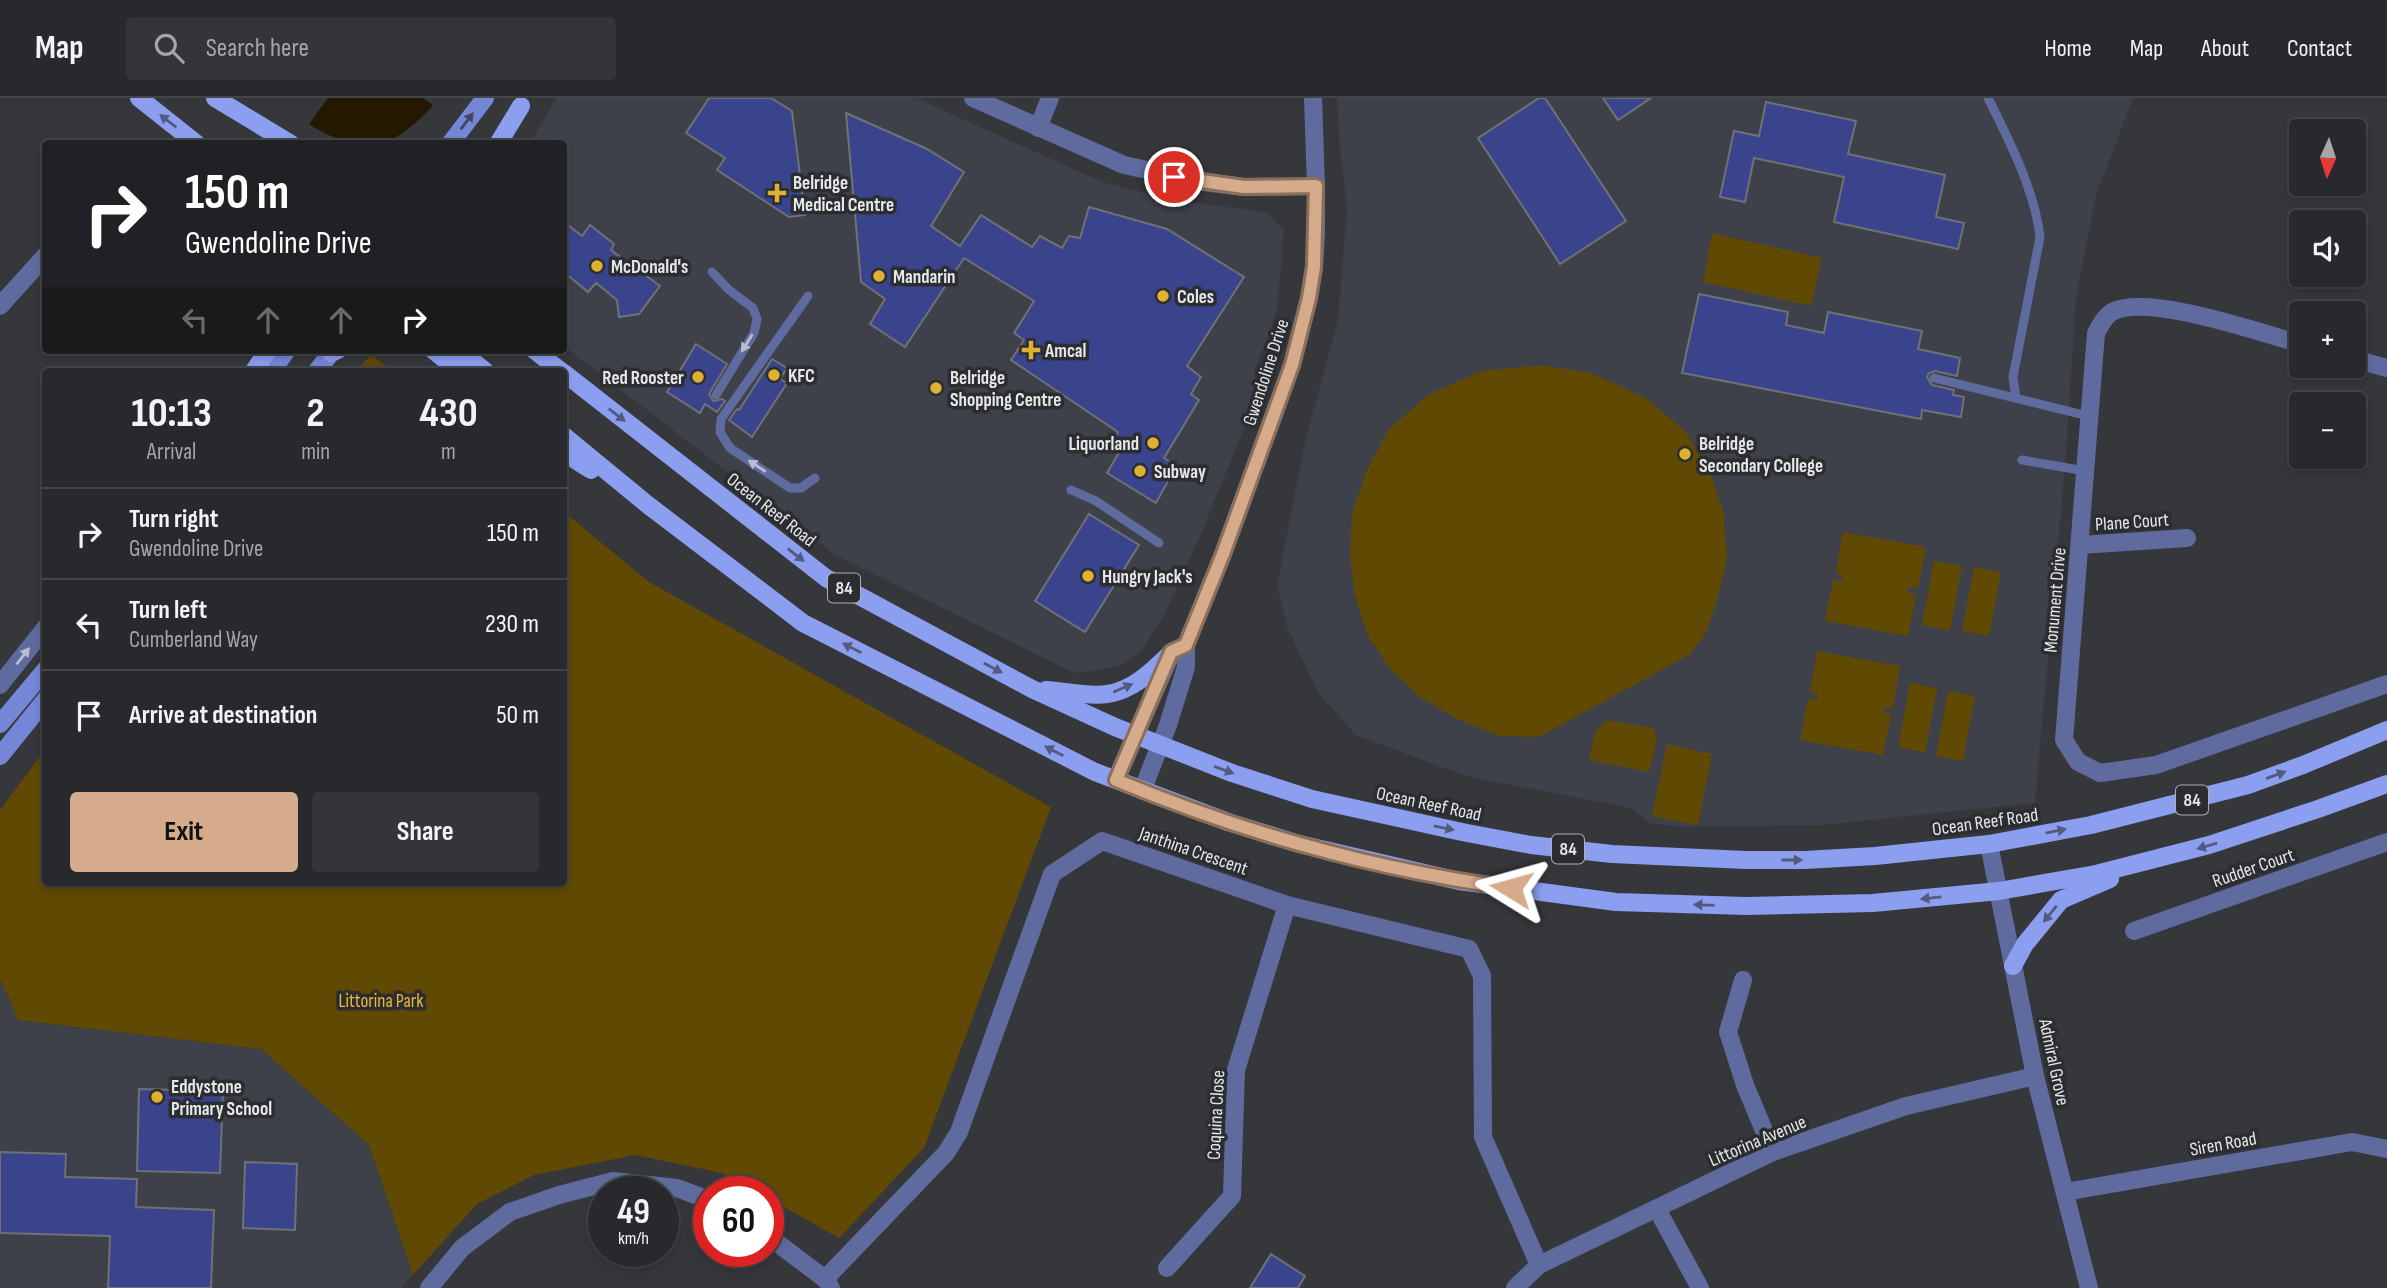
<!DOCTYPE html>
<html lang="en">
<head>
<meta charset="utf-8">
<style>
  :root { --surface:#28292c; --page:#343538; --text:#f1f3f6; --muted:#a5a6a9; --line:#444548; --accent:#d6ab8b }
  body { margin:0; font-family:"Sofia Sans Condensed",sans-serif; background:var(--page); color:var(--text); height:100vh; display:flex; flex-direction:column; font-size:26px; white-space:nowrap }
  * { box-sizing:border-box; margin:0 }
  p { font-size:23px; color:var(--muted) }
  .icon { flex:none; width:38px; height:38px; fill:none; stroke:currentColor; stroke-width:2; stroke-linecap:round; stroke-linejoin:round }
  .map { position:relative; flex:1; overflow:hidden }
  .drawer { position:absolute; left:42px; top:270px; width:525px; height:518px; display:flex; flex-direction:column; background:var(--surface); border-radius:7px; box-shadow:0 4px 10px #0003,0 0 0 2px var(--line) }
  .drawer>* { flex:none }
  .hud { position:absolute; left:42px; top:42px; width:525px; height:214px; border-radius:7px; box-shadow:0 4px 10px #0003,0 0 0 2px var(--line); background:#202124; color:#fff; overflow:hidden }
  .needle { width:46px; rotate:183deg }
  .buttons { position:absolute; left:2289px; top:21px; display:grid; gap:14px }
  .buttons a { display:grid; place-items:center; width:77px; height:77px; border-radius:7px; background:var(--surface); box-shadow:0 4px 10px #0003,0 0 0 2px var(--line); font-size:35px }
  .speed { position:absolute; left:588px; top:1078px; display:flex; gap:14px; font-size:35px; font-weight:700; text-align:center }
  .speed>* { display:grid; place-content:center; width:91px; height:91px; border-radius:50%; background:var(--surface); box-shadow:0 4px 10px #0003,0 0 0 2px var(--line); line-height:1 }
  .speed small { font-size:18px; font-weight:400 }
  .speed .limit { border:10px solid #d22; background:#fff; color:#111 }
  .pin { position:absolute; display:grid; place-items:center; width:60px; height:60px; color:#fff; margin:-30px; border:4px solid #fff; border-radius:50%; box-shadow:0 2px 7px #0007 }
  .me { position:absolute; width:77px; margin:-38px; rotate:278deg; stroke-linejoin:round; filter:drop-shadow(0 0 5px #0008) }
  .turn { display:flex; align-items:center; gap:24px; height:147px; padding:0 28px; font-size:32px }
  .turn .icon { width:91px; height:91px; stroke-width:2.5 }
  .turn b { display:block; font-size:49px; line-height:60px }
  .lanes { display:flex; align-items:center; height:66px; padding:0 28px; background:#0003; justify-content:center; gap:35px; direction:ltr }
  .lanes .off { opacity:.35 }
  .eta { display:flex; justify-content:space-evenly; align-items:center; height:119px; text-align:center }
  .eta b { font-size:42px; font-weight:700; line-height:49px }
  .button { display:flex; gap:14px; margin-top:auto; padding:14px 28px }
  .button a { flex:1; height:80px; border-radius:7px; background:var(--accent); color:#111; font-size:28px; font-weight:700; line-height:80px; text-align:center }
  .button a+a { background:var(--page); color:var(--text) }
  ul { padding:0; list-style:none }
  li { display:flex; align-items:center; gap:21px; height:91px; padding:0 28px; border-top:2px solid var(--line) }
  li div { flex:1 }
  li b { display:block; font-size:26px }
  li em { font-style:normal }
  header { display:flex; align-items:center; gap:42px; box-sizing:border-box; height:98px; padding:0 35px; background:var(--surface); border-bottom:2px solid var(--line) }
  header strong { font-size:33px }
  nav { display:flex; gap:38px; margin-inline-start:auto; font-size:24px }
  .search { width:490px; height:63px; background:var(--page); display:flex; align-items:center; gap:18px; box-sizing:border-box; padding:0 24px; border-radius:7px; color:var(--muted); font-size:26px }
  .map>svg:first-child { display:block }
  .built { fill:#3e414a }
  .green { fill:#604903 }
  .water { fill:#241800 }
  .building { fill:#39448d; stroke:#707175; stroke-width:2 }
  .lines { fill:none; stroke-linecap:round; stroke-linejoin:round }
  .service { stroke:#5f6b9e; stroke-width:9 }
  .minor { stroke:#5f6b9e; stroke-width:18 }
  .tertiary { stroke:#5f6b9e; stroke-width:18 }
  .secondary { stroke:#7586d7; stroke-width:18 }
  .primary { stroke:#8c9ef0; stroke-width:18 }
  .oneway { fill:#525a7d }
  .oneway2 { fill:#424863 }
  .oneway3 { fill:#b7bccf }
  .route-casing { stroke:#8b6f5a; stroke-width:18 }
  .route { stroke:#d6ab8b; stroke-width:12 }
  .poi-dot { fill:#deb133; stroke:#2c2d31; stroke-width:2.5 }
  .labels { text-anchor:middle; stroke-width:7; stroke-linejoin:round; paint-order:stroke }
  .shield { fill:#2c2d31; stroke:#aeafb2; stroke-width:2 }
  .shield-label { font-size:18px; font-weight:bold; fill:#e6e7e9 }
  .poi-label { font-size:19px; font-weight:bold; fill:#e6e7e9; stroke:#2c2d31; text-anchor:start }
  .street-label { font-size:19px; fill:#e6e7e9; stroke:#2c2d31 }
  .park-label { font-size:19px; fill:#eab935; stroke:#2c2d31 }
</style>
</head>
<body>
<header>
<strong>Map</strong>
<div class="search"><svg class="icon" aria-label="search" viewBox="0 0 24 24"><circle cx="10" cy="10" r="6"/><path d="M15 15l6 6"/></svg>Search here</div>
<nav><a>Home</a><a>Map</a><a>About</a><a>Contact</a></nav>
</header>
<div class="map">
<svg width="2387" height="1190" viewBox="0 0 2387 1190">
  <rect width="100%" height="100%" fill="#36373b"/>
  <g class="built">
    <polygon points="557,0 916,0 1102,84 1169,101 1269,115 1284,133 1277,212 1255,272 1253,308 1198,443 1165,515 1142,552 1117,569 1074,575 834,456 564,248 564,46 529,46"/>
    <polygon points="1337,0 2133,0 2096,97 2076,200 2065,368 2035,705 1821,727 1680,729 1649,725 1631,710 1466,678 1356,637 1319,596 1287,529 1277,488 1305,344 1338,222 1347,113 1340,49"/>
    <polygon points="0,881 18,922 261,951 369,1047 413,1177 401,1190 0,1190"/>
  </g>
  <g class="green">
    <polygon points="1712,135 1822,160 1811,208 1703,184"/>
    <polygon points="371,256 392,273 356,273"/>
    <polygon points="1542,267 1591,275 1646,300 1686,334 1709,373 1723,412 1727,461 1718,499 1706,535 1689,557 1539,639 1499,638 1455,620 1420,599 1390,571 1368,538 1355,498 1350,458 1352,415 1367,372 1389,331 1429,296 1482,273"/>
    <polygon points="564,414 649,484 1051,709 924,1050 839,1140 768,1100 768,1094 756,1094 722,1075 635,1057 534,1077 477,1106 413,1177 369,1047 261,951 18,922 0,881 0,712 45,652 46,784 564,784"/>
    <polygon points="1843,434 1926,449 1918,490 1909,489 1908,495 1916,497 1908,538 1825,523 1833,482 1842,483 1843,477 1836,475"/>
    <polygon points="1934,463 1962,468 1950,533 1922,527"/>
    <polygon points="1974,469 2001,474 1989,538 1962,533"/>
    <polygon points="1817,553 1900,568 1893,610 1884,609 1883,614 1891,616 1883,657 1800,642 1808,601 1817,602 1818,596 1810,595"/>
    <polygon points="1910,585 1937,590 1925,655 1898,649"/>
    <polygon points="1948,593 1975,598 1963,663 1936,658"/>
    <polygon points="1607,622 1654,630 1657,642 1649,674 1589,662 1595,634"/>
    <polygon points="1667,646 1712,656 1698,727 1652,718"/>
  </g>
  <path class="water" d="M328 0H423L433 7C424 19 396 43 381 46 358 50 327 39 309 26Z"/>
  <g class="building">
    <polygon points="709,0 771,0 792,13 805,117 789,119 717,72 725,60 686,35"/>
    <polygon points="1539,0 1545,0 1626,123 1560,166 1478,40"/>
    <polygon points="1603,0 1651,0 1618,22"/>
    <polygon points="1766,4 1856,23 1848,56 1945,77 1936,119 1964,125 1958,151 1834,124 1844,79 1754,60 1745,104 1720,99 1734,33 1759,38"/>
    <polygon points="846,15 927,51 964,74 931,128 960,148 981,117 1032,149 1040,138 1062,150 1069,138 1080,140 1089,109 1167,131 1244,179 1187,268 1201,279 1191,296 1199,302 1164,360 1176,368 1156,405 1107,375 1121,351 1111,345 1118,334 1011,262 1024,242 1014,235 1034,203 964,160 905,249 870,226 885,201 861,184"/>
    <polygon points="564,124 582,138 590,127 614,146 611,152 660,188 639,216 619,219 617,202 596,185 588,194 564,174"/>
    <polygon points="1699,196 1788,214 1786,227 1824,235 1828,214 1922,233 1918,251 1960,260 1957,278 1935,273 1929,275 1927,279 1932,287 1954,292 1953,297 1964,299 1961,319 1922,312 1921,321 1682,275"/>
    <polygon points="696,246 727,266 709,296 713,303 722,301 725,303 717,314 705,306 700,315 667,294"/>
    <polygon points="772,261 787,270 780,281 787,285 752,339 729,322 737,311 739,312"/>
    <polygon points="1089,416 1139,447 1085,534 1035,503"/>
    <polygon points="139,991 223,993 220,1075 137,1073"/>
    <polygon points="0,1054 66,1056 65,1079 137,1081 136,1109 214,1112 211,1190 108,1190 110,1138 0,1135"/>
    <polygon points="245,1064 297,1066 295,1132 243,1130"/>
    <polygon points="1271,1156 1305,1178 1298,1190 1250,1190"/>
  </g>
  <g class="lines">
    <g class="service">
      <path d="M1988 0C2009 42 2035 93 2040 139L2013 279 2016 300"/>
      <polyline points="712,174 729,192 753,210 757,221 754,235 716,297"/>
      <polyline points="808,198 721,321 720,334 730,350 790,390 801,390 815,380"/>
      <polyline points="1934,280 2088,318"/>
      <polyline points="2022,362 2085,373"/>
      <polyline points="1071,392 1096,403 1159,445"/>
    </g>
    <g class="minor">
      <polyline points="973,0 1124,67 1203,84 1244,89 1316,88"/>
      <polyline points="1038,30 1050,0"/>
      <polyline points="0,208 46,157"/>
      <path d="M2301 246C2261 235 2148 195 2112 214 2105 218 2100 228 2096 235L2064 642 2078 664 2100 675 2156 667 2387 586"/>
      <polyline points="2354,261 2387,270"/>
      <polyline points="2080,447 2187,440"/>
      <polyline points="0,587 46,529"/>
      <polyline points="2134,833 2387,744"/>
      <polyline points="1743,882 1728,934 1745,987 1773,1054"/>
      <polyline points="2065,1094 2352,1044 2387,1051"/>
      <polyline points="1657,1111 1700,1190"/>
      <polyline points="768,1138 825,1181 831,1190"/>
      <polyline points="1167,1170 1232,1098 1236,972 1287,807"/>
      <polyline points="825,1181 946,1055 959,1034 1052,776 1102,743 1287,807 1469,851 1482,878 1483,1039 1539,1167"/>
      <polyline points="429,1190 462,1150 510,1114 559,1097 613,1083 677,1090 709,1102"/>
      <polyline points="1515,1190 1539,1167 1773,1054 1906,1008 2035,978"/>
    </g>
    <g class="tertiary">
      <polyline points="1116,682 1171,556"/>
      <polyline points="1142,693 1168,627 1186,569 1186,547 1223,456 1292,267 1309,200 1314,169 1316,136 1316,88 1313,0"/>
      <polyline points="1989,746 2035,978 2089,1190"/>
    </g>
    <g class="secondary">
      <polyline points="450,46 485,0"/>
      <polyline points="272,273 287,252"/>
      <polyline points="317,273 333,252"/>
      <polyline points="0,626 46,571"/>
      <polyline points="0,658 46,601"/>
    </g>
    <g class="primary">
      <polyline points="139,0 197,46"/>
      <polyline points="215,0 291,46"/>
      <polyline points="498,46 521,8"/>
      <polyline points="433,252 459,273"/>
      <polyline points="459,252 485,273"/>
      <polyline points="534,252 561,273"/>
      <polyline points="331,255 338,252"/>
      <polyline points="254,273 268,252"/>
      <polyline points="564,275 826,480 1032,591 1115,629 1232,675 1312,701 1462,734 1531,747 1612,756 1746,762 1805,762 1875,758 1989,746 2091,727 2248,687 2303,667 2387,632"/>
      <polyline points="564,338 648,407 803,525 1095,674 1228,724 1299,746 1459,783 1616,804 1746,808 1873,805 1999,793 2096,776 2209,747 2318,711 2387,686"/>
      <polyline points="564,355 591,372"/>
      <path d="M1046 592C1065 593 1088 599 1107 596 1134 592 1153 572 1172 554"/>
      <polyline points="2013,868 2025,846 2061,802 2110,781"/>
    </g>
  </g>
  <defs><path id="oneway-solid" d="M-6-.8H1V-3.2L6.5 0L1 3.2V.8H-6Z" transform="scale(1.75)"/></defs>
  <g class="oneway">
    <use href="#oneway-solid" transform="translate(168 23) rotate(-142)"/>
    <use href="#oneway-solid" transform="translate(617 317) rotate(38)"/>
    <use href="#oneway-solid" transform="translate(796 457) rotate(38)"/>
    <use href="#oneway-solid" transform="translate(852 550) rotate(-153)"/>
    <use href="#oneway-solid" transform="translate(993 570) rotate(28)"/>
    <use href="#oneway-solid" transform="translate(1123 590) rotate(-23)"/>
    <use href="#oneway-solid" transform="translate(1054 653) rotate(-153)"/>
    <use href="#oneway-solid" transform="translate(1224 672) rotate(20)"/>
    <use href="#oneway-solid" transform="translate(2276 677) rotate(-20)"/>
    <use href="#oneway-solid" transform="translate(1444 730) rotate(12)"/>
    <use href="#oneway-solid" transform="translate(2056 733) rotate(-11)"/>
    <use href="#oneway-solid" transform="translate(2207 748) rotate(164)"/>
    <use href="#oneway-solid" transform="translate(1792 762)"/>
    <use href="#oneway-solid" transform="translate(1931 800) rotate(174)"/>
    <use href="#oneway-solid" transform="translate(1704 807) rotate(-178)"/>
    <use href="#oneway-solid" transform="translate(2050 816) rotate(129)"/>
  </g>
  <use class="oneway2" href="#oneway-solid" transform="translate(467 23) rotate(-53)"/>
  <g class="oneway3">
    <use href="#oneway-solid" transform="translate(747 245) rotate(122)"/>
    <use href="#oneway-solid" transform="translate(757 368) rotate(-147)"/>
    <use href="#oneway-solid" transform="translate(23 558) rotate(-52)"/>
  </g>
  <g class="lines">
    <defs>
      <path id="route" d="M1174 79 1244 89 1316 88 1314 169 1309 200 1292 267 1223 456 1186 547 1171 554 1116 682C1241 734 1377 772 1511 790"/>
    </defs>
    <use href="#route" class="route-casing"/>
    <use href="#route" class="route"/>
  </g>
  <g class="poi-dot">
    <path d="M773.5 84.5h7v7h7v7h-7v7h-7v-7h-7v-7h7z"/>
    <circle cx="597" cy="168" r="7"/>
    <circle cx="879" cy="178" r="7"/>
    <circle cx="1163" cy="198" r="7"/>
    <path d="M1027.5 241.5h7v7h7v7h-7v7h-7v-7h-7v-7h7z"/>
    <circle cx="774" cy="277" r="7"/>
    <circle cx="698" cy="279" r="7"/>
    <circle cx="936" cy="290" r="7"/>
    <circle cx="1153" cy="345" r="7"/>
    <circle cx="1685" cy="356" r="7"/>
    <circle cx="1140" cy="373" r="7"/>
    <circle cx="1088" cy="478" r="7"/>
    <circle cx="157" cy="999" r="7"/>
  </g>
  <g class="labels">
    <g class="shield">
      <rect x="828" y="475.5" width="32" height="29" rx="5"/>
      <rect x="2176" y="687.5" width="32" height="29" rx="5"/>
      <rect x="1552" y="736.5" width="32" height="29" rx="5"/>
    </g>
    <g class="shield-label">
      <text x="844" y="496">84</text>
      <text x="2192" y="708">84</text>
      <text x="1568" y="757">84</text>
    </g>
    <g class="poi-label">
      <text x="793" y="91">Belridge<tspan x="793" dy="22">Medical Centre</tspan></text>
      <text x="611" y="175">McDonald's</text>
      <text x="893" y="185">Mandarin</text>
      <text x="1177" y="205">Coles</text>
      <text x="1045" y="259">Amcal</text>
      <text x="788" y="284">KFC</text>
      <text x="684" y="286" text-anchor="end">Red Rooster</text>
      <text x="950" y="286">Belridge<tspan x="950" dy="22">Shopping Centre</tspan></text>
      <text x="1139" y="352" text-anchor="end">Liquorland</text>
      <text x="1699" y="352">Belridge<tspan x="1699" dy="22">Secondary College</tspan></text>
      <text x="1154" y="380">Subway</text>
      <text x="1102" y="485">Hungry Jack's</text>
      <text x="171" y="995">Eddystone<tspan x="171" dy="22">Primary School</tspan></text>
    </g>
    <g class="street-label">
      <text transform="translate(1265 274) rotate(-72)" y="7">Gwendoline Drive</text>
      <text transform="translate(772 411) rotate(38)" y="7">Ocean Reef Road</text>
      <text transform="translate(2132 423) rotate(-4)" y="7">Plane Court</text>
      <text transform="translate(2054 502) rotate(-85)" y="7">Monument Drive</text>
      <text transform="translate(1429 705) rotate(12)" y="7">Ocean Reef Road</text>
      <text transform="translate(1985 723) rotate(-8)" y="7">Ocean Reef Road</text>
      <text transform="translate(1194 752) rotate(19)" y="7">Janthina Crescent</text>
      <text transform="translate(2253 769) rotate(-19)" y="7">Rudder Court</text>
      <text transform="translate(2055 964) rotate(78)" y="7">Admiral Grove</text>
      <text transform="translate(1215 1017) rotate(-87)" y="7">Coquina Close</text>
      <text transform="translate(1757 1042) rotate(-23)" y="7">Littorina Avenue</text>
      <text transform="translate(2223 1045) rotate(-10)" y="7">Siren Road</text>
    </g>
    <g class="park-label">
      <text x="381" y="909">Littorina Park</text>
    </g>
  </g>
</svg>
<div class="buttons">
<a><svg class="needle" viewBox="-14 -14 28 28"><path d="M0-13l5 13h-10z" fill="#e53935"/><path d="M0 13l5-13h-10z" fill="#a5a6a9"/></svg></a>
<a><svg class="icon" aria-label="sound" viewBox="0 0 24 24"><path d="M4 9h4l5-4v14l-5-4H4zM17 9q2 3 0 6"/></svg></a>
<a>+</a>
<a>−</a>
</div>
<div class="speed"><div>49<small>km/h</small></div><div class="limit">60</div></div>
<div class="pin" style="left:1174px;top:79px;background:#d93025"><svg class="icon" aria-label="arrive" viewBox="0 0 24 24"><path d="M6 21V4h12l-3 4 3 4H6"/></svg></div>
<svg class="me" style="left:1511px;top:790px" viewBox="-20 -20 40 40"><path d="M0-17L14 15 0 8-14 15z" fill="#d6ab8b" stroke="#fff" stroke-width="4"/></svg>
<div class="hud">
<div class="turn"><svg class="icon" aria-label="right" viewBox="0 0 24 24"><path d="M7 20v-9h11M14 6l5 5-5 5"/></svg><div><b>150 m</b>Gwendoline Drive</div></div>
<div class="lanes"><svg class="icon off" aria-label="left" viewBox="0 0 24 24"><path d="M17 20v-9H6M10 6l-5 5 5 5"/></svg><svg class="icon off" aria-label="ahead" viewBox="0 0 24 24"><path d="M12 20V5M6 11l6-6 6 6"/></svg><svg class="icon off" aria-label="ahead" viewBox="0 0 24 24"><path d="M12 20V5M6 11l6-6 6 6"/></svg><svg class="icon" aria-label="right" viewBox="0 0 24 24"><path d="M7 20v-9h11M14 6l5 5-5 5"/></svg></div>
</div>
<section class="drawer">
<div class="eta">
<div><b>10:13</b><p>Arrival</p></div>
<div><b>2</b><p>min</p></div>
<div><b>430</b><p>m</p></div>
</div>
<ul>
<li><svg class="icon" aria-label="right" viewBox="0 0 24 24"><path d="M7 20v-9h11M14 6l5 5-5 5"/></svg><div><b>Turn right</b><p>Gwendoline Drive</p></div><em>150 m</em></li>
<li><svg class="icon" aria-label="left" viewBox="0 0 24 24"><path d="M17 20v-9H6M10 6l-5 5 5 5"/></svg><div><b>Turn left</b><p>Cumberland Way</p></div><em>230 m</em></li>
<li><svg class="icon" aria-label="arrive" viewBox="0 0 24 24"><path d="M6 21V4h12l-3 4 3 4H6"/></svg><div><b>Arrive at destination</b></div><em>50 m</em></li>
</ul>
<div class="button"><a>Exit</a><a>Share</a></div>
</section>
</div>
</body>
</html>
